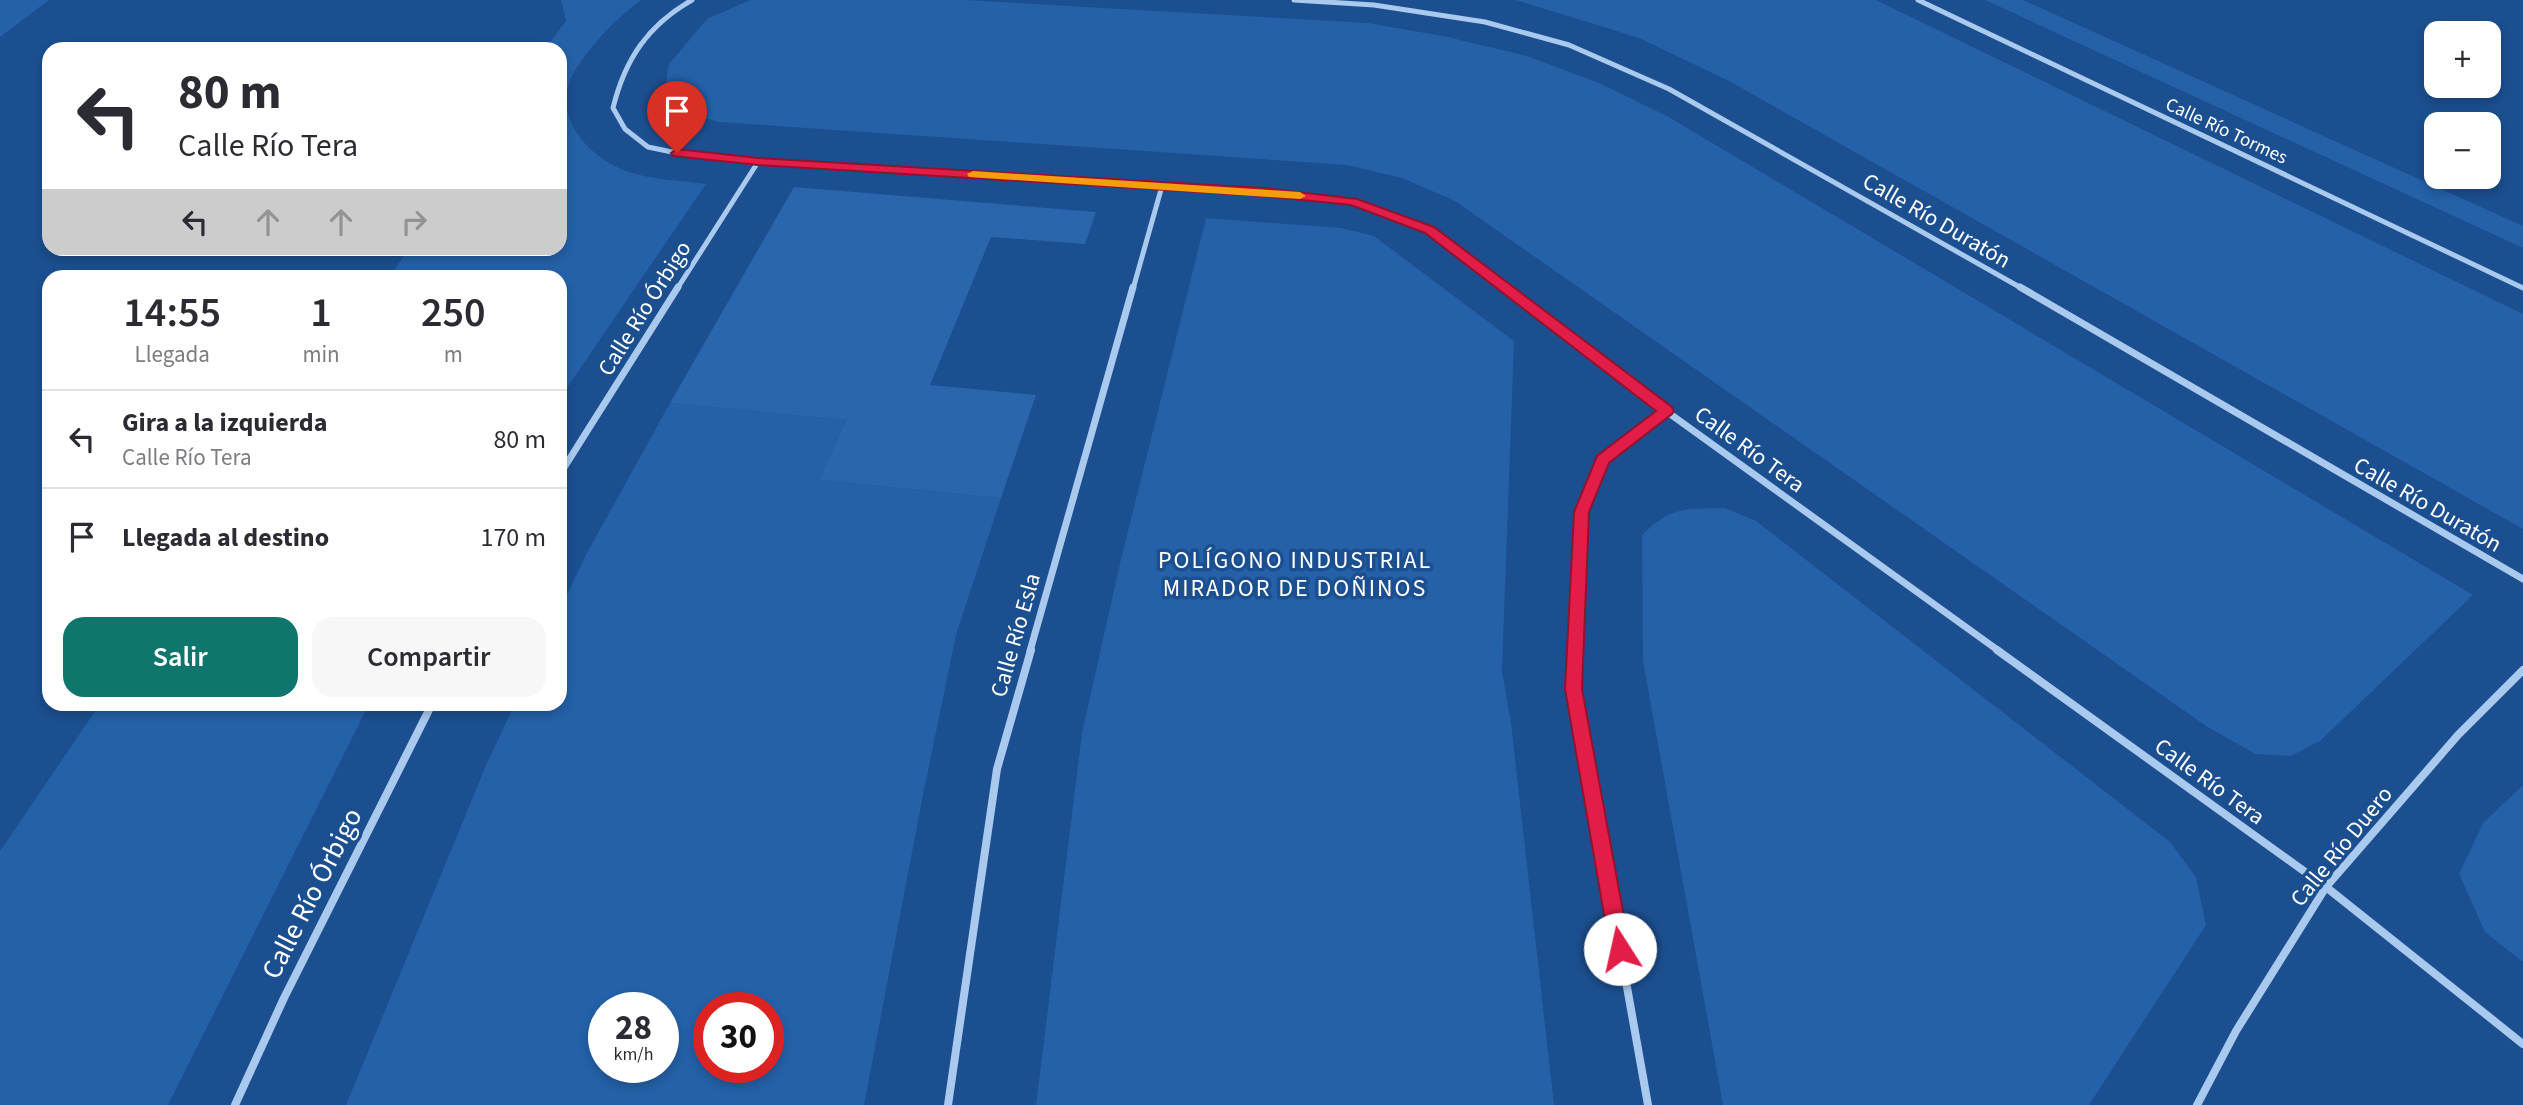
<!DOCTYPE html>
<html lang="es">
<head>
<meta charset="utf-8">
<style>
  :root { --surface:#fff; --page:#f7f7f7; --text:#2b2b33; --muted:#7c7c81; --line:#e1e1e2; --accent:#0f766e }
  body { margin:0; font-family:"Source Sans 3",sans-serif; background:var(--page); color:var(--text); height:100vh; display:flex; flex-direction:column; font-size:26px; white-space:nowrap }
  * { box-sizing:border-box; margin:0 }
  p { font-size:23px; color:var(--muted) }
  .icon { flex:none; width:38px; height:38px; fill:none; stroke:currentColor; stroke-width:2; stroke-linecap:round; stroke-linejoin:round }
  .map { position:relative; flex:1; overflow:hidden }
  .side { position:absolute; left:42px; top:270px; width:525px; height:441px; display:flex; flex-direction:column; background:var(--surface); border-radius:21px; box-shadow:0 4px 10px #0003 }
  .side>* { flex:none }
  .banner { position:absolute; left:42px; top:42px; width:525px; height:214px; border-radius:21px; box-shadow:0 4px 10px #0003; background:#fff; color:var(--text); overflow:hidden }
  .buttons { position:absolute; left:2424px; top:21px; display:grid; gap:14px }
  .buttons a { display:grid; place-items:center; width:77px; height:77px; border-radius:14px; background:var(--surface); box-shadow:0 4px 10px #0003; font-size:35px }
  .speed { position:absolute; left:588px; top:992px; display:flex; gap:14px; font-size:35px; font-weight:700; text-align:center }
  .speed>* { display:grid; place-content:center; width:91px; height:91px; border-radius:50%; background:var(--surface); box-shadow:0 4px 10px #0003; line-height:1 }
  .speed small { font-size:18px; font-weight:400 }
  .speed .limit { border:10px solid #d22; background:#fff; color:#111 }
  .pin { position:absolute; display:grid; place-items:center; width:60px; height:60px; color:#fff; margin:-72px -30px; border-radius:50% 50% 50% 0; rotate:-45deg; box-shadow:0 0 7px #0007 }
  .pin .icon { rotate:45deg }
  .me { position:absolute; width:77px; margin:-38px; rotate:350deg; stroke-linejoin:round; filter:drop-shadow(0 0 5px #0008) }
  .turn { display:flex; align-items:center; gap:24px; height:147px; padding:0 21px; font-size:32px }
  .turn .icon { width:91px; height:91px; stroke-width:2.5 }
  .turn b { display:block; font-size:49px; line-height:60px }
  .lanes { display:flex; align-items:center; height:66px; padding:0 21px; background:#0003; justify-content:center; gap:35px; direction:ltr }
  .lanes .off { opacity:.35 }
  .eta { display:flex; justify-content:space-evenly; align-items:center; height:119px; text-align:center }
  .eta b { font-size:42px; font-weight:600; line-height:49px }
  .action { display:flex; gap:14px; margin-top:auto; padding:14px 21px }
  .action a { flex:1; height:80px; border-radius:21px; background:var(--accent); color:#fff; font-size:28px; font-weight:600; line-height:80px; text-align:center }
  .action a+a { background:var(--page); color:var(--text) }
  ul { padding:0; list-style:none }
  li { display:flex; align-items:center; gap:21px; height:98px; padding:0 21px; border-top:2px solid var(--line) }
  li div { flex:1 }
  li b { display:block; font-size:26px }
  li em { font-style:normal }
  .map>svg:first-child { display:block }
  .green { fill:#2461a8; fill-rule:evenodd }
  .building { fill:#2a66ad }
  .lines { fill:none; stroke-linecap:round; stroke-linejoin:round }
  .street-far2 { stroke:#a9c9ee; stroke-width:5 }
  .street-far1 { stroke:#a9c9ee; stroke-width:7 }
  .street { stroke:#a9c9ee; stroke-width:8 }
  .route { fill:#e11d48; stroke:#92132f; stroke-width:2 }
  .slow { fill:#f59e0b }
  .labels { text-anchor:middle; stroke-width:7; stroke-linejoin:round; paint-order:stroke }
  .far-street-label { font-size:19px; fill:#fff; stroke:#1b4f8f }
  .street-label { font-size:23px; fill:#fff; stroke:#1b4f8f }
  .neighbourhood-label { font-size:24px; letter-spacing:2px; fill:#fff; stroke:#1b4f8f }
  .near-street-label { font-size:28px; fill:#fff; stroke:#1b4f8f }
</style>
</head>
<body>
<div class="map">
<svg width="2523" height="1105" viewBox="0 0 2523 1105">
  <rect width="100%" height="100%" fill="#1b4f8f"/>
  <g class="green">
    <polygon points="0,0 49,0 0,37"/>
    <path d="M561 0H641C617 17 574 60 567 90 560 127 594 159 626 171 650 180 680 180 706 184L560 398V276H390L409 249 560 248V49H545L566 21Z"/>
    <polygon points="750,0 965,0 1368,23 1443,36 1527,56 1599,83 1667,116 2473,595 2320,741 2291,756 2255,754 2206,726 1455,201 1402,178 1347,165 719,122 688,114 664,96 669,64 707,19"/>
    <polygon points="1516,0 1876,0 2523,314 2523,529 1729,81 1639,38"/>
    <polygon points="1985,0 2023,0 2523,226 2523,248"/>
    <polygon points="1206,218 1341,228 1374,236 1514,341 1502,671 1511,723 1554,1105 1036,1105 1082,733 1121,559"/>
    <path d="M670 403 846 420 819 480 1001 498 956 635 922 800 864 1105H346L487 763 515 704H560V609L587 553ZM604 1008H663V1068H604ZM709 1008H768V1068H709Z"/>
    <path d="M1725 508 1756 521 2170 842 2196 877 2206 925 2089 1105H1723L1643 661 1642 535C1671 506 1686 509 1725 508Z"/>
    <polygon points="100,704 369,704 168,1105 0,1105 0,851"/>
    <polygon points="2523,785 2523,962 2485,932 2459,874 2483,823"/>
  </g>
  <polygon class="building" points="794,187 1096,212 1085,244 991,237 930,385 1036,395 1001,498 819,480 846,420 670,403"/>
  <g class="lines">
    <g class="street-far2">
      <path d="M692 0C648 25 625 59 613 108L625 129 648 147 677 153 758 162 1263 192 1353 201 1429 230 1507 289"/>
      <polyline points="1294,0 1374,5 1485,22 1569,45 1669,89 2023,289"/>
      <polyline points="1918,0 2523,288"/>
      <polyline points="677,289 758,162"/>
      <polyline points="1133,289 1162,186"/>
    </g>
    <g class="street-far1">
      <polyline points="1504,287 1666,411 1999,651"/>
      <polyline points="2020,287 2523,579"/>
      <polyline points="560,474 678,287"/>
      <polyline points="1030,651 1133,287"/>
      <polyline points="1576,651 1582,512 1602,460 1666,411"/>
    </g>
    <g class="street">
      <polyline points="1576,650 1574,689 1648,1105"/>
      <polyline points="1997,650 2326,887 2523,1044"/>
      <polyline points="235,1105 284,998 432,704"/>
      <polyline points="948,1105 997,769 1031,650"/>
      <polyline points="2197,1105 2236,1031 2326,887 2458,735 2523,670"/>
    </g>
  </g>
  <polygon class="route" points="677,149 758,158 1263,188 1357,199 1434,227 1672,407 1674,411 1672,414 1609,463 1589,512 1582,689 1630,949 1627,955 1620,958 1613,955 1610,949 1565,689 1574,512 1597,456 1656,411 1425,233 1351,205 1263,196 758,165 673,156 671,153"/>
  <polygon class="slow" points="973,171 1300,192 1306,196 1300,199 969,177 967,174"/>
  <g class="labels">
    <g class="far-street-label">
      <text transform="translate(2227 130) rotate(25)" y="7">Calle Río Tormes</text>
    </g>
    <g class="street-label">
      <text transform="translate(1937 220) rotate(30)" y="8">Calle Río Duratón</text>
      <text transform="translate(644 308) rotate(-58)" y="8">Calle Río Órbigo</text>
      <text transform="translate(1750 449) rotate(36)" y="8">Calle Río Tera</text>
      <text transform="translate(2428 504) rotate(30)" y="8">Calle Río Duratón</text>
      <text transform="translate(1015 635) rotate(-74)" y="8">Calle Río Esla</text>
      <text transform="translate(2210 781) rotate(36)" y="8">Calle Río Tera</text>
      <text transform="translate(2341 846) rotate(-51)" y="8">Calle Río Duero</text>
    </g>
    <g class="neighbourhood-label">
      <text x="1295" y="568">POLÍGONO INDUSTRIAL<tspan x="1295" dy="28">MIRADOR DE DOÑINOS</tspan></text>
    </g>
    <g class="near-street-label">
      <text transform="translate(311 893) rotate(-63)" y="10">Calle Río Órbigo</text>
    </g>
  </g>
</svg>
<div class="buttons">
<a>+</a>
<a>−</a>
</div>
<div class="speed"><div>28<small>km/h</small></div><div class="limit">30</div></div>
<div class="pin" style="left:677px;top:153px;background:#d93025"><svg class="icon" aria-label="arrive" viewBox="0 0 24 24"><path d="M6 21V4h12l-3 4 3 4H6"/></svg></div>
<svg class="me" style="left:1620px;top:949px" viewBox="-20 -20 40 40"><circle r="19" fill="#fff"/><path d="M0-13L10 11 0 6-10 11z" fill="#e11d48"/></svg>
<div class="banner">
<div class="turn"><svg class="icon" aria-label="left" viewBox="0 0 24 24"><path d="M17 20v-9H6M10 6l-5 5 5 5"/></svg><div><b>80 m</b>Calle Río Tera</div></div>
<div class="lanes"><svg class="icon" aria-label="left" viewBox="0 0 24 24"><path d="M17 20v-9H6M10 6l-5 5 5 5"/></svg><svg class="icon off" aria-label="ahead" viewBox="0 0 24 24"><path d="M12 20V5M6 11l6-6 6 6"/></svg><svg class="icon off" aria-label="ahead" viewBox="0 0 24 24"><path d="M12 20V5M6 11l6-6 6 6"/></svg><svg class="icon off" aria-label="right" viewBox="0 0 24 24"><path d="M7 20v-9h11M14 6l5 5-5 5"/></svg></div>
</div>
<section class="side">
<div class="eta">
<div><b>14:55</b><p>Llegada</p></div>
<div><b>1</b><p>min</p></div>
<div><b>250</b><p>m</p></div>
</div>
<ul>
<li><svg class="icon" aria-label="left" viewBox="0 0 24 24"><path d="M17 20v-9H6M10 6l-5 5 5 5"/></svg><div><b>Gira a la izquierda</b><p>Calle Río Tera</p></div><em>80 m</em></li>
<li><svg class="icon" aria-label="arrive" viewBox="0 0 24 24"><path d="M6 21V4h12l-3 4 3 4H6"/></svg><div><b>Llegada al destino</b></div><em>170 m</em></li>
</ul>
<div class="action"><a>Salir</a><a>Compartir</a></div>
</section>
</div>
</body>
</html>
